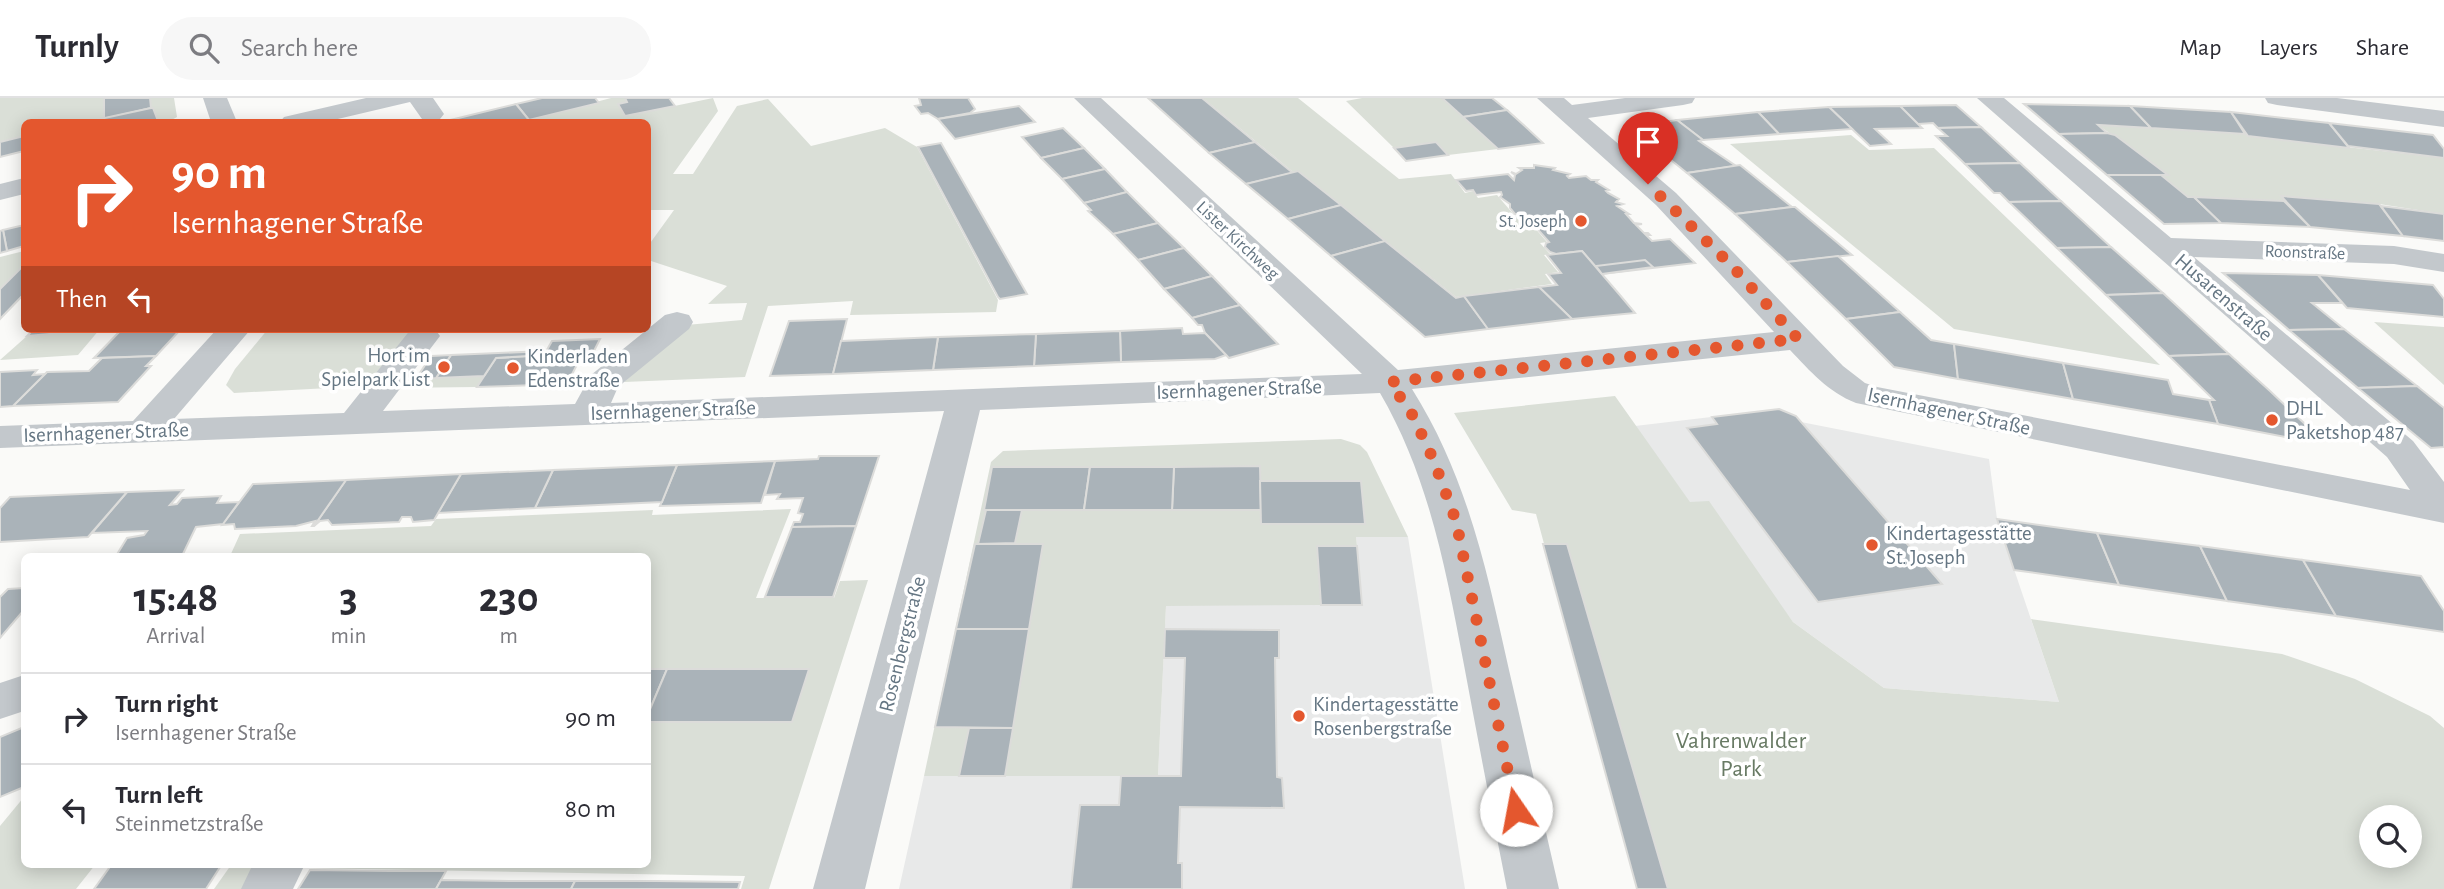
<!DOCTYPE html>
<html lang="en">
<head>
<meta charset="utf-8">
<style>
  :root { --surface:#fff; --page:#f7f7f7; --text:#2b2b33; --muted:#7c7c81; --line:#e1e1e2 }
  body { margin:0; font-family:"Alegreya Sans",sans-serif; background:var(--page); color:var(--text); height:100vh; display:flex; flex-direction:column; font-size:26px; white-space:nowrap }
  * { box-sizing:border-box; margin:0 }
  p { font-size:23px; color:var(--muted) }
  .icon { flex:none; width:38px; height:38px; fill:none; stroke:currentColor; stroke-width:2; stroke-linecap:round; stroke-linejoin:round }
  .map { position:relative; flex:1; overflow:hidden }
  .details { position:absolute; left:21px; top:455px; width:630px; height:315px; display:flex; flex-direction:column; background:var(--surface); border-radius:10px; box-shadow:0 4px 18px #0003 }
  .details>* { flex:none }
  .hud { position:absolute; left:21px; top:21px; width:630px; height:214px; border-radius:10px; box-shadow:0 4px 18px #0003; background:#e4572e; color:#fff; overflow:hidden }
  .controls { position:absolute; left:2359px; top:707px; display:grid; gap:14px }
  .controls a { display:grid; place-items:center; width:63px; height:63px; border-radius:50%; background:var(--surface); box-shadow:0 4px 18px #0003; font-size:35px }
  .pin { position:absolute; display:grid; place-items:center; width:60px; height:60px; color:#fff; margin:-72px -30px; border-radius:50% 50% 50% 0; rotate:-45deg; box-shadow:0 0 7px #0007 }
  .pin .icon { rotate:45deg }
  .me { position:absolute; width:77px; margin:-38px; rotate:348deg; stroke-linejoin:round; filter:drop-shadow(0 0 5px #0008) }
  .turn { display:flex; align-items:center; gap:24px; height:147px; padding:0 35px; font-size:32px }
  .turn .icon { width:91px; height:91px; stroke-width:2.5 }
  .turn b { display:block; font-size:49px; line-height:60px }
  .then { display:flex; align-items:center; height:66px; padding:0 35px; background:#0003; gap:14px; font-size:26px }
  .eta { display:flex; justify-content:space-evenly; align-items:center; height:119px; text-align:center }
  .eta b { font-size:42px; font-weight:600; line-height:49px }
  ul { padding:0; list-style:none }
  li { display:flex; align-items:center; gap:21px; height:91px; padding:0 35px; border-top:2px solid var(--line) }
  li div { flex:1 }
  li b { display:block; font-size:26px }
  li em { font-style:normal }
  header { display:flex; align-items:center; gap:42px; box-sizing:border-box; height:98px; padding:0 35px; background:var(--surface); border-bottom:2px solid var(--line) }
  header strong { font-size:33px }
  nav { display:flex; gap:38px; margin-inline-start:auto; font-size:24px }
  .search { width:490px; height:63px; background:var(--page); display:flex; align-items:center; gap:18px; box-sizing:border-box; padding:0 24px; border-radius:38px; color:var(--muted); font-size:26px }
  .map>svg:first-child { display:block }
  .built { fill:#e8e9e9 }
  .green { fill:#dadfd7; fill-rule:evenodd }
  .building { fill:#aab3b9; stroke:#dcdcda; stroke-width:2 }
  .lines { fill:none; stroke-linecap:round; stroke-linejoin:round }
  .minor { fill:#c3c8cc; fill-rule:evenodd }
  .route { stroke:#e4572e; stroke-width:12; stroke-dasharray:0 21.6 }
  .poi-dot { fill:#e4572e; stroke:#fff; stroke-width:2.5 }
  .labels { text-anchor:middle; stroke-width:7; stroke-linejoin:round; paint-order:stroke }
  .far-poi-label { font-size:18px; fill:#657683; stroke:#fff; text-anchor:end }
  .far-street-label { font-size:18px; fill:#657683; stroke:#fff }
  .street-label { font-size:21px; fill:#657683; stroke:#fff }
  .poi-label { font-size:21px; fill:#657683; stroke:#fff; text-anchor:start }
  .near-park-label { font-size:24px; fill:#687a64; stroke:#fff }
</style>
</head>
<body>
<header>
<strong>Turnly</strong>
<div class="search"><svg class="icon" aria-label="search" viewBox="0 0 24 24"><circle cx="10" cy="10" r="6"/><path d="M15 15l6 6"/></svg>Search here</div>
<nav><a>Map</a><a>Layers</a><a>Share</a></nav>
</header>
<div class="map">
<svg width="2444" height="791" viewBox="0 0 2444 791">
  <rect width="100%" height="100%" fill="#fafaf8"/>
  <g class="built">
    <polygon points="1779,311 1796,318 1801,324 1989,361 1997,421 2059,604 1884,590 1793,524 1763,484 1690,405 1635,328"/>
    <polygon points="1356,439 1408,439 1465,791 899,791 924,678 1158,678 1166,507 1362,507"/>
  </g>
  <g class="green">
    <polygon points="0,0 104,0 104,21 86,24 24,24 24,38 0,44"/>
    <polygon points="150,0 174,0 177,19 168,24 150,24 157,22 153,10 151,10"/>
    <polygon points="611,0 625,0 627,4 618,6 626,18 713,0 718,13 673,76 693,76 737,8 768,1 811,48 885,30 917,49 998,202 996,214 850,217 853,203 768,208 745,279 624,284 686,227 742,222 747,205 708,206 727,188 648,162 648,148 674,112 648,112 648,24 520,24"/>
    <polygon points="1203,0 1298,0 1399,81 1451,76 1465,95 1473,93 1478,100 1497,97 1515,118 1527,121 1547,144 1540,145 1550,156 1544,157 1558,174 1545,176 1552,186 1456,199 1298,73 1293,74"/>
    <polygon points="1362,0 1442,0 1498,51 1448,57 1436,44 1394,50 1346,3"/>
    <polygon points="2098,27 2245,36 2248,38 2444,60 2444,116 2379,106 2282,98 2284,103 2188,99 2161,77 2167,76"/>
    <polygon points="1851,37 1869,52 1934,50 2160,267 1954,231 1730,46"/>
    <polygon points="24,153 24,167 0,191 0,159"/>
    <polygon points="2374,224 2444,229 2444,287"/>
    <polygon points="65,231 100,231 78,257 0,262 27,238 61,235"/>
    <polygon points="268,231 418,231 367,288 234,295 226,287 235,271"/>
    <polygon points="484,278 477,289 389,290 395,282"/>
    <path d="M1615 298 1690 404 1709 403 1793 524 1884 590 2059 604 2031 521 2282 556 2355 581 2430 618 2444 630V791H1637L1536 416 1512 412 1454 315ZM2371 719H2410V758H2371Z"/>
    <polygon points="1341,341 1360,347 1367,354 1408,439 1356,439 1357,448 1317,448 1321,507 1166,508 1158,678 924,678 991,364 1003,353"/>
    <polygon points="791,411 756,500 834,500 840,483 868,482 769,791 741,791 745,778 306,770 308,766 648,766 648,458 288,458 288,456 230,458 240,436 431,428 436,421 653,412 652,417"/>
    <polygon points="24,699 24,766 95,767 76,791 0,791 0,728"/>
    <polygon points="231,767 262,767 248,791 214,791"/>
  </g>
  <g class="building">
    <polygon points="104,0 150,0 151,10 104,21"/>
    <polygon points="542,0 595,0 599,5 529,22 516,6"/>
    <polygon points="625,0 669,0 675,8 625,18 618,6 627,4"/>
    <polygon points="919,0 968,0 975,11 970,15 938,21 928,15 921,16 915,8 921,7"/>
    <polygon points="1148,0 1202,0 1255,44 1209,55"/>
    <polygon points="1442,0 1492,0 1507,12 1463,19"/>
    <polygon points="516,6 529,22 520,24 442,24"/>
    <polygon points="2024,6 2130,8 2151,30 2098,27 2107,35 2059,36"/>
    <polygon points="1956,7 1981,29 1938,30 1933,25 1918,26 1900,8"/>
    <polygon points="1019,8 1035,24 955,41 938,21"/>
    <polygon points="1900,8 1922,30 1875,31 1891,46 1870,48 1829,9"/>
    <polygon points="2130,8 2231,14 2245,36 2151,30"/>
    <polygon points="1829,9 1852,31 1779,36 1758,14"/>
    <polygon points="153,10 158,23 86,24 151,10"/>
    <polygon points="1507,12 1528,31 1543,45 1498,51 1463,19"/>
    <polygon points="1758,14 1779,36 1703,42 1677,22"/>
    <polygon points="2231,14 2329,25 2349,50 2248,38"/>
    <polygon points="1677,22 1703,42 1699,43 1736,68 1687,75 1630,29"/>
    <polygon points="2329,25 2433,37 2444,51 2444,60 2348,48"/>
    <polygon points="1981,29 2020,65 1965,66 1936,38 1947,38 1938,30"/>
    <polygon points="1063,30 1084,50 1041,60 1022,39"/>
    <polygon points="2107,35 2115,37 2168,77 2107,77 2059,36"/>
    <polygon points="24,38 24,53 0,59 0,44"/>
    <polygon points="1255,44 1293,75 1246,86 1209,55"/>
    <polygon points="1436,44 1448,57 1406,63 1394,50"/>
    <polygon points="941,45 1027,196 1000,201 998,199 918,49"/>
    <polygon points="1084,50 1105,71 1062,81 1041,60"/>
    <polygon points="2020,65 2061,103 2009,104 2000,95 1994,95 1965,66"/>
    <polygon points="1534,67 1555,70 1553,72 1570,76 1567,78 1569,80 1586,78 1591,82 1598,82 1596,84 1609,92 1606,93 1608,95 1619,101 1616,104 1623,106 1617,108 1629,116 1626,116 1634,125 1642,126 1636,127 1644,135 1648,135 1650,137 1646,137 1652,143 1670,141 1695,165 1602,176 1582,153 1556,156 1550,154 1545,149 1546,145 1549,144 1527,119 1521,120 1521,117 1515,116 1510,110 1510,106 1500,99 1502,97 1501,94 1476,97 1473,92 1466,93 1456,82 1508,76 1514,82 1515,77 1511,74 1516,76 1522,72 1519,70 1534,70"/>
    <polygon points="1740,67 1792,109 1735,116 1687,75"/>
    <polygon points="1105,71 1127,94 1084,105 1062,81"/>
    <polygon points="1298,73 1341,107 1288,121 1246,86"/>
    <polygon points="2107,77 2161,77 2188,99 2194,99 2221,125 2164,126"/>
    <polygon points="1127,94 1158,125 1113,136 1088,113 1091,112 1084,105"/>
    <polygon points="2281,98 2379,106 2403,138 2310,129"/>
    <polygon points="2194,99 2284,103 2310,129 2221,125"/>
    <polygon points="2061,103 2111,149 2057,150 2009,104"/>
    <polygon points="1341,107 1385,143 1331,158 1288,121"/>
    <polygon points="2381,108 2444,116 2444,143 2403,138"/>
    <polygon points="1792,109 1795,109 1852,157 1787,164 1735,116"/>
    <polygon points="1158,125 1184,150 1138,162 1113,136"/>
    <polygon points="24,127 24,148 7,153 3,132"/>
    <polygon points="3,132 7,153 0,155 0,133"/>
    <polygon points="1385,143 1456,200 1464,198 1488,231 1425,239 1331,158"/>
    <polygon points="2111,149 2163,195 2106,197 2057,150"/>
    <polygon points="1184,150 1212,178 1164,191 1138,162"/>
    <polygon points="1582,153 1619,196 1635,215 1572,221 1539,189 1557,187 1548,176 1561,175 1547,157"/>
    <polygon points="1838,158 1900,214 1846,221 1787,164"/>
    <polygon points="1645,162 1653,169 1602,176 1596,168"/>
    <polygon points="24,167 24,196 0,221 0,191"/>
    <polygon points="2223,175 2318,177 2342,205 2312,205 2344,231 2289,232"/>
    <polygon points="2318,177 2433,187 2444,201 2444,219 2347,210"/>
    <polygon points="1212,178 1240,207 1192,220 1164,191"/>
    <polygon points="1539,189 1572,221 1488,231 1464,198"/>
    <polygon points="2163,195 2229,256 2169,258 2106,197"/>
    <polygon points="1240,207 1278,246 1229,260 1205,235 1202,227 1198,227 1192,220"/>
    <polygon points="1900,214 1931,242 1954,246 1958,281 1894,269 1846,221"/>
    <polygon points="847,221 833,276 770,278 789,223"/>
    <polygon points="1182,230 1183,236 1205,235 1226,257 1215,261 1121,264 1120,233"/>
    <polygon points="34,231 65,231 61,235 27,238"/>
    <polygon points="122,231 181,231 156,258 94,260"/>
    <polygon points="2344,231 2417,288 2358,290 2289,232"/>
    <polygon points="1120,233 1121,264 1034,268 1036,236"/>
    <polygon points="1036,236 1034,268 933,272 938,239"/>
    <polygon points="938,239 933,272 833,276 841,243"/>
    <polygon points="600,241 592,257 582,257 567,286 477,289 496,260 544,257 552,243"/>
    <polygon points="1954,246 2063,265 2073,301 1958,281"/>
    <polygon points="547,253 544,257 496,260 484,278 436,280 451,257"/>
    <polygon points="2229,256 2270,293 2307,328 2291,340 2218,326 2209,302 2214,302 2169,258"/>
    <polygon points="451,257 436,280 416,281 431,258"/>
    <polygon points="156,258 146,268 151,268 118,304 13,308 47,274 89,273 102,260"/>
    <polygon points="2063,265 2168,282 2173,296 2209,302 2218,326 2073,301"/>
    <polygon points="37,272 33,277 45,276 13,308 0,309 0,274"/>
    <polygon points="2417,288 2444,310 2444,349 2431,350 2358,290"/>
    <polygon points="1779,311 1796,318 1942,486 1818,504 1687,330 1717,326 1712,319"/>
    <polygon points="819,358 879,358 856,428 792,429 794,424 800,424 803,416 798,415 803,400 777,401 780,396 765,397 775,363 818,361"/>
    <polygon points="775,363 761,405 660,408 677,367"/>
    <polygon points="677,367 662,404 535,410 553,372"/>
    <polygon points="1260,368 1261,412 1172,412 1174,369"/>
    <polygon points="992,369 1090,369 1084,412 984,412"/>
    <polygon points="1090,369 1174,369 1172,412 1084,412"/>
    <polygon points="553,372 535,410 438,415 461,376"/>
    <polygon points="461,376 434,422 413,424 411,419 402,419 399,424 332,427 328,422 320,423 314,428 346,382"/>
    <polygon points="346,382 314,428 312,428 315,423 296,428 235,431 234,426 222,427 253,386"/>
    <polygon points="1260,383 1361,383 1365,426 1261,426"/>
    <polygon points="183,392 170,407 177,406 182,400 221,398 217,405 239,404 223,426 196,429 182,458 116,458 127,440 144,437 147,433 92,435 127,394"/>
    <polygon points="127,394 88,439 0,444 0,410 10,399"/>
    <polygon points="986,412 1022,412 1015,445 978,446"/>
    <polygon points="1997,421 2097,435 2119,487 2014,472"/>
    <polygon points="856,428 833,499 765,499 792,429"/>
    <polygon points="2097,435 2200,448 2227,503 2119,487"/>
    <polygon points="975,446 1043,446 1029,531 956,531"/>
    <polygon points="1543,446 1567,446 1668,791 1637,791"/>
    <polygon points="1317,448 1357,448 1362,507 1321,507"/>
    <polygon points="2200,448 2303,462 2336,518 2227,503"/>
    <polygon points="2303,462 2421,478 2444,513 2444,534 2336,518"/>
    <polygon points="24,490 24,512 0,540 0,499 8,491"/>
    <polygon points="956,531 1029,531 1013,630 935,629"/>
    <polygon points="1165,531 1279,532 1279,560 1275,560 1277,679 1282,680 1284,710 1180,709 1178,765 1182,765 1182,791 1071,791 1080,707 1119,707 1121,678 1181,678 1185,560 1164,560"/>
    <polygon points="648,571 667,571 648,616"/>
    <polygon points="667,571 809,571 792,624 648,624 648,616"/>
    <polygon points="24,629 24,689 0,699 0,639"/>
    <polygon points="969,630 1013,630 1005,678 959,678"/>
    <polygon points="112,766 222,766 206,791 94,791"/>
    <polygon points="310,772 390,773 446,773 436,791 298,791"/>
    <polygon points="441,782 513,783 575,783 571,791 436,791"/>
    <polygon points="575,783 658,783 740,784 738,791 571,791"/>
  </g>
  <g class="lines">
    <g class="minor">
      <polygon points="203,0 227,0 237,24 211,24"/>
      <polygon points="366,0 433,0 444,16 440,21 431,24 422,21 410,4 325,24 280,24 284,19"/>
      <path d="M1074 0H1101L1398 272 1774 234 1656 107 1537 0H1564L1572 7 1625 0H1695L1692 5 1683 7 1588 20 1676 95 1843 268 1865 285 1877 289 2410 392 2387 359 1977 0H2004L2171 140 2394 148 2444 156V174L2394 166 2194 159 2413 343 2444 384V425L1856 305C1828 294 1810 273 1790 252L1412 291C1467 378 1487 473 1509 572 1526 645 1542 718 1559 791H1507C1492 716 1478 642 1464 567 1446 472 1429 379 1380 295L980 312 865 791H813L944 313 0 350V328L133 323 217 231H251L174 321 344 315 411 231H435L440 238 383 313 575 306 591 277 665 217 677 214 689 217 693 224 689 231 618 289 611 305 1362 276Z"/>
      <polygon points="2265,0 2337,0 2444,13 2444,29 2277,7 2268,5"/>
      <polygon points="24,80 24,96 0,102 0,86"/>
      <polygon points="24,577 24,613 0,621 0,585"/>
      <polygon points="253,766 305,766 293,791 241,791"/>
    </g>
  </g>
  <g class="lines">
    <polyline class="route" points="1516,712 1456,423 1434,363 1413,318 1390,284 1798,241 1731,167 1648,86"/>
  </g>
  <g class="poi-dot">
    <circle cx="1581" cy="123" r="7"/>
    <circle cx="444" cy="269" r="7"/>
    <circle cx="513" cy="270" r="7"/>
    <circle cx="2272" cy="322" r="7"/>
    <circle cx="1872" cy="447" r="7"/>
    <circle cx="1299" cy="618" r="7"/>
  </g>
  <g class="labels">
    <g class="far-poi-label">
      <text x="1567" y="129">St. Joseph</text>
    </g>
    <g class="far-street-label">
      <text transform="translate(1238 142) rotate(43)" y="6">Lister Kirchweg</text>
      <text transform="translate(2305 154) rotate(2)" y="6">Roonstraße</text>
    </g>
    <g class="street-label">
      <text transform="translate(2224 199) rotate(41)" y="7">Husarenstraße</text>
      <text transform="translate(1239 291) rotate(-2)" y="7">Isernhagener Straße</text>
      <text transform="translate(673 312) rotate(-2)" y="7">Isernhagener Straße</text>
      <text transform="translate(1949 313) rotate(12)" y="7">Isernhagener Straße</text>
      <text transform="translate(106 334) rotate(-2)" y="7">Isernhagener Straße</text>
      <text transform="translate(902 546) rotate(-76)" y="7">Rosenbergstraße</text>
    </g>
    <g class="poi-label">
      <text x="430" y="264" text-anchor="end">Hort im<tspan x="430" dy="24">Spielpark List</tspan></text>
      <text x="527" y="265">Kinderladen<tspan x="527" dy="24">Edenstraße</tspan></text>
      <text x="2286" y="317">DHL<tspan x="2286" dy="24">Paketshop 487</tspan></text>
      <text x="1886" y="442">Kindertagesstätte<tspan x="1886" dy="24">St. Joseph</tspan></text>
      <text x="1313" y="613">Kindertagesstätte<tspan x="1313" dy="24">Rosenbergstraße</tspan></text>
    </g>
    <g class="near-park-label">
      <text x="1741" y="650">Vahrenwalder<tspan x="1741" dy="28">Park</tspan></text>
    </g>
  </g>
</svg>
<div class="controls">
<a><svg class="icon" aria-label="search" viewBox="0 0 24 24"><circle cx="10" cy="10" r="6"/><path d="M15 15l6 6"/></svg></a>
</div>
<div class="pin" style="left:1648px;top:86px;background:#d93025"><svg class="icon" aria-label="arrive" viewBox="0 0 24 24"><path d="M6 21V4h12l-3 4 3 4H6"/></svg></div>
<svg class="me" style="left:1516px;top:712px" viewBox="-20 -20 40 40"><circle r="19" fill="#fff"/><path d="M0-13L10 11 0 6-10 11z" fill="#e4572e"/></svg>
<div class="hud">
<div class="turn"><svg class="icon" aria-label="right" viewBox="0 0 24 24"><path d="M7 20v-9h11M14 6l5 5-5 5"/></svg><div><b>90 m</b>Isernhagener Straße</div></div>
<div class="then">Then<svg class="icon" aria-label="left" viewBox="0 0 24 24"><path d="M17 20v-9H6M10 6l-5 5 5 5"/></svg></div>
</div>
<section class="details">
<div class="eta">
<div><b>15:48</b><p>Arrival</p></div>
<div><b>3</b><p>min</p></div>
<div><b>230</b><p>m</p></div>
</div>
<ul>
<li><svg class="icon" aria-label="right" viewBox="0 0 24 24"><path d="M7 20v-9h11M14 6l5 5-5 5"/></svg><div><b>Turn right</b><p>Isernhagener Straße</p></div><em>90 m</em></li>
<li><svg class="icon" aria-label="left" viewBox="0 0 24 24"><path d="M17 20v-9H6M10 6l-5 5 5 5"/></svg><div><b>Turn left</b><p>Steinmetzstraße</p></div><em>80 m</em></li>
</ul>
</section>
</div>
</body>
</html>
